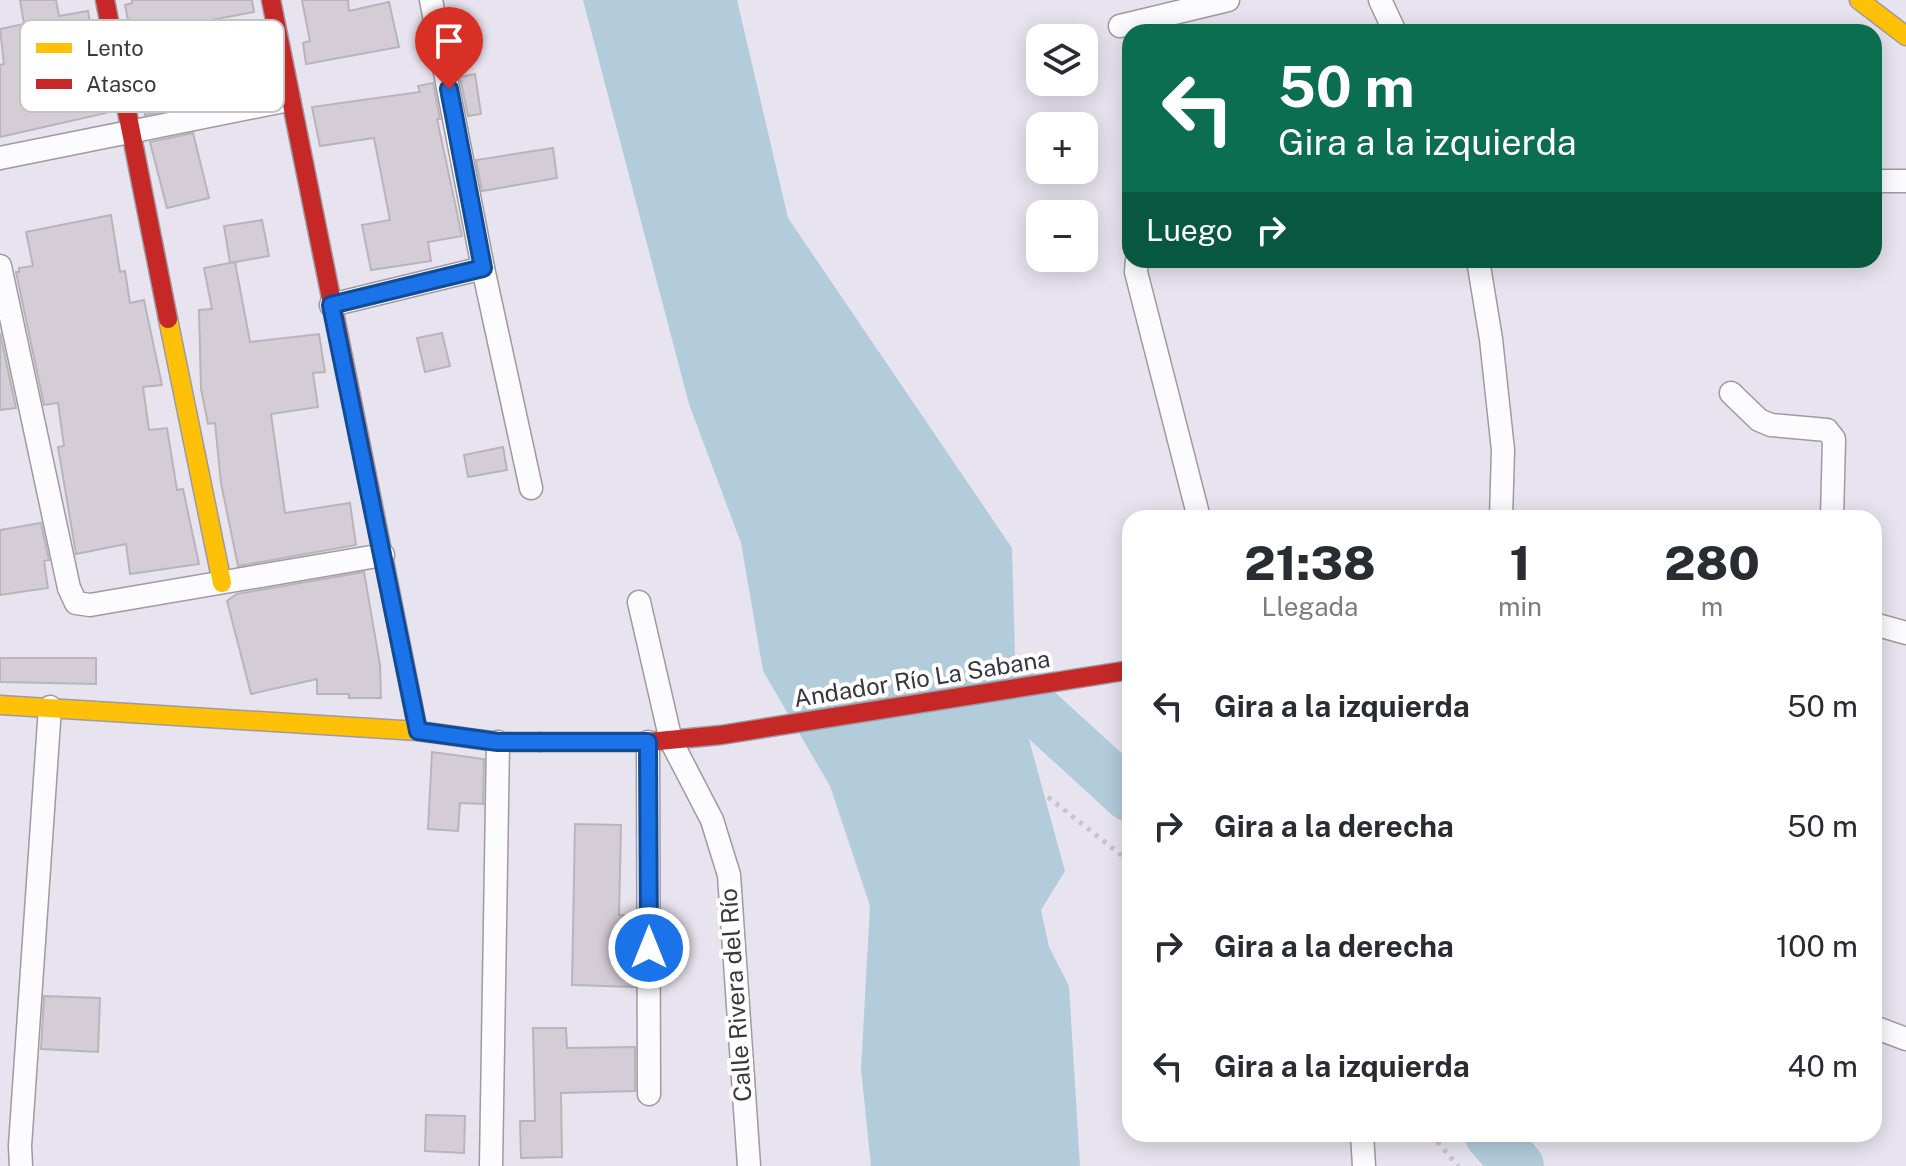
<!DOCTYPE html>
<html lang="es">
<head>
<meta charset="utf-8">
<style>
  :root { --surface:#fff; --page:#f7f7f7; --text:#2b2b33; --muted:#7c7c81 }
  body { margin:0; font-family:"Public Sans",sans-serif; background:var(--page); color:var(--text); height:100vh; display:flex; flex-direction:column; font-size:30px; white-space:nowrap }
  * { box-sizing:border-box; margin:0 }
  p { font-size:26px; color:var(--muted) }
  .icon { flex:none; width:44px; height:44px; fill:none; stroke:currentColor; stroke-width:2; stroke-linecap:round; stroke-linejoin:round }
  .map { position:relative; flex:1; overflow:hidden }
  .details { position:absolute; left:1122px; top:510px; width:760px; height:632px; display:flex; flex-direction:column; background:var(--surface); border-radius:24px; box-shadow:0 4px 20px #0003 }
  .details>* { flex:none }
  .banner { position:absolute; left:1122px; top:24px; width:760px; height:244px; border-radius:24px; box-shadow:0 4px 20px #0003; background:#0b6e4f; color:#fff; overflow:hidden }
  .tools { position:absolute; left:1026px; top:24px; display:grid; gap:16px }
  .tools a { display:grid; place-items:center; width:72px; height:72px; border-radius:16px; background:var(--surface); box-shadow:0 4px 20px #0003; font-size:40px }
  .pin { position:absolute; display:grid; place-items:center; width:68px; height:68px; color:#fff; margin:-82px -34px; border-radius:50% 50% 50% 0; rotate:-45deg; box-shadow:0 0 8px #0007 }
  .pin .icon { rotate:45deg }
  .me { position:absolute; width:88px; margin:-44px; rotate:0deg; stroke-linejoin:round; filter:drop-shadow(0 0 6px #0008) }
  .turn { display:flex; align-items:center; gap:28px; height:168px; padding:0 24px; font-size:36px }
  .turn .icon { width:104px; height:104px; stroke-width:2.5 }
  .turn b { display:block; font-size:56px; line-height:68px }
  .then { display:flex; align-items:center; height:76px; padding:0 24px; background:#0003; gap:16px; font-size:30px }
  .eta { display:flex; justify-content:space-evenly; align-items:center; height:136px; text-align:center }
  .eta b { font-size:48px; font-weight:800; line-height:56px }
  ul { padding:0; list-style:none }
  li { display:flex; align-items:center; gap:24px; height:120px; padding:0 24px }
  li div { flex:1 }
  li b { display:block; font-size:30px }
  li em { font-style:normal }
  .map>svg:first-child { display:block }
  .water { fill:#b2ccdb }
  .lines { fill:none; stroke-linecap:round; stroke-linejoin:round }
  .river { stroke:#b2ccdb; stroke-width:52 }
  .building { fill:#d5cdd5; stroke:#b9b4ba; stroke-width:2 }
  .street-casing { stroke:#9d9aa1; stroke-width:25 }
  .slow-casing { stroke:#9d9aa1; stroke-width:21 }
  .jam-casing { stroke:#9d9aa1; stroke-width:21 }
  .path { stroke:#c6c5c9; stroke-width:5; stroke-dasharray:4 6; stroke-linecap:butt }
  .street { stroke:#fcfbfd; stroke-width:22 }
  .slow { stroke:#ffc107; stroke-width:18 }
  .jam { stroke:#c62828; stroke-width:18 }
  .route-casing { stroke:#114b97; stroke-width:20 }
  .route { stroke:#1a73e8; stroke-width:14 }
  .labels { text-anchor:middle; stroke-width:8; stroke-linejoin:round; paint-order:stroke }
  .street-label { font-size:24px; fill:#3a373e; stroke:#fff }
  .key { fill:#fff; stroke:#c4c3c5; stroke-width:2 }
  .key-label { font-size:22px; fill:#3a373e }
</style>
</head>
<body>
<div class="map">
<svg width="1906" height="1166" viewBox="0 0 1906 1166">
  <rect width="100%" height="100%" fill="#e8e4ef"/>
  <polygon class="water" points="583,0 737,0 788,218 1012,548 1016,692 1065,871 1041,910 1049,947 1069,986 1080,1166 871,1166 861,1069 870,906 830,786 763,671 741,543 689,404"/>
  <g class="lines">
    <g class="river">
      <polyline points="1016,692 1130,796"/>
      <polyline points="1490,1134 1518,1166"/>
    </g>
  </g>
  <g class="building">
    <polygon points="20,0 56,0 59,16 88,11 92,35 80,37 89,82 95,80 97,87 101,86 106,113 0,137 0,65 4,64 0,29 24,24"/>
    <polygon points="132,0 252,0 254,12 131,35 125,5 132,3"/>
    <polygon points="302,0 348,0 349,11 389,2 399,47 306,64 303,43 310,41"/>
    <polygon points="217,61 223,91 185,98 187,106 145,115 138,78"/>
    <polygon points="475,74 481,114 468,116 460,77"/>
    <polygon points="433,83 440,119 437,119 462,236 428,242 431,261 371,270 362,225 390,220 374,138 320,146 312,107 420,92 418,86"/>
    <polygon points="193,133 209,198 167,208 150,142"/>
    <polygon points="553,148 557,178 482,191 476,160"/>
    <polygon points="111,215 120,272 125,271 130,303 144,300 162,385 143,387 149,430 167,428 177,490 183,489 199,564 130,574 126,544 76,554 58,447 64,446 58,403 44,405 16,272 19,272 19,268 33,266 26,232"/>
    <polygon points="262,220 269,256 230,263 224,226"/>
    <polygon points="235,262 250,342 319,334 325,372 313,373 318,407 271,414 285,513 350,503 356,545 238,566 221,483 215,423 208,424 201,389 199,310 212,309 204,268"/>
    <polygon points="0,333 16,408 0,410"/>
    <polygon points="442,333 450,366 425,372 417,338"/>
    <polygon points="503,447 507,470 468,477 464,455"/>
    <polygon points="41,523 49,560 44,561 48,588 0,595 0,530"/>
    <polygon points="364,572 380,665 381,698 349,698 349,694 317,694 317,679 251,694 227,601 237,594"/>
    <polygon points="0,658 96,658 96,684 0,682"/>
    <polygon points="432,752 484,759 483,804 460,803 458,831 428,829"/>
    <polygon points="575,824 621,825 619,915 634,916 635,987 572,985"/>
    <polygon points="44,996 100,998 98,1052 41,1049"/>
    <polygon points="533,1028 566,1028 567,1048 635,1047 635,1091 561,1093 562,1157 521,1158 520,1121 535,1121"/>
    <polygon points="426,1115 465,1116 464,1153 425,1151"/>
  </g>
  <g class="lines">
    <defs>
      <g id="street">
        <polyline points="431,0 483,268 531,488"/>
        <polyline points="1380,0 1395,32"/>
        <polyline points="1120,26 1228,0"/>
        <polyline points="0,158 289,100"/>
        <polyline points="1874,181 1906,181"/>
        <polyline points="1137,260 1136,272 1199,518"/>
        <polyline points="1478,260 1491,339 1503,450 1501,518"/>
        <polyline points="0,266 69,588 76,603 90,605 383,555"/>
        <polyline points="331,305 483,268"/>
        <polyline points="1731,393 1759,420 1771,425 1827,430 1834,439 1832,518"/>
        <polyline points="639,602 671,741 712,820 729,875 749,1166"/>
        <polyline points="1874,624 1906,633"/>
        <polyline points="648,742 649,1094"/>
        <polyline points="1874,1027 1906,1039"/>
        <polyline points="1362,1134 1364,1166"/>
        <polyline points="21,1166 20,1146 50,707"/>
        <polyline points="491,1166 498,742"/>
      </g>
      <g id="slow">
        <polyline points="1859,0 1906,36"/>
        <polyline points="168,319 222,583"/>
        <polyline points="372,501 418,731"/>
        <polyline points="0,705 418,731 498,742 540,742"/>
      </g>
      <g id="jam">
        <polyline points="105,0 168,319"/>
        <polyline points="271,0 372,501"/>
        <polyline points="540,742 648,742 721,735 1130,670"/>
      </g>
    </defs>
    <use href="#street" class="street-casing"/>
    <use href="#slow" class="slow-casing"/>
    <use href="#jam" class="jam-casing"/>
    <g class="path">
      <polyline points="1048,797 1130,862"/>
      <polyline points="1431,1134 1458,1166"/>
    </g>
    <use href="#street" class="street"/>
    <use href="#slow" class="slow"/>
    <use href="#jam" class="jam"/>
  </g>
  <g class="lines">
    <defs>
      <polyline id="route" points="449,89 483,268 331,305 418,731 498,742 648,742 649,948"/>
    </defs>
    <use href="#route" class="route-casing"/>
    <use href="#route" class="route"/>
  </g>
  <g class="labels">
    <g class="street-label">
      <text transform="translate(922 679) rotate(-9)" y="8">Andador Río La Sabana</text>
      <text transform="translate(736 995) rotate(-94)" y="8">Calle Rivera del Río</text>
    </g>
  </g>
  <rect x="20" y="20" width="264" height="92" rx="12" class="key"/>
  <rect x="36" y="43" width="36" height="10" fill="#ffc107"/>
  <rect x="36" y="79" width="36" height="10" fill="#c62828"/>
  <g class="key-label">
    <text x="86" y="56">Lento</text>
    <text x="86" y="92">Atasco</text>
  </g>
</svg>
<div class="tools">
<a><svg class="icon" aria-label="layers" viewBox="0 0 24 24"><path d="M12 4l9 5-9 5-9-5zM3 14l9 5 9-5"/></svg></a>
<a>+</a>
<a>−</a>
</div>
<div class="pin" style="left:449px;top:89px;background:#d93025"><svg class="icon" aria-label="arrive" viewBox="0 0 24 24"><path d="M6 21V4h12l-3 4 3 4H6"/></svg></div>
<svg class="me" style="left:649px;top:948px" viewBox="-20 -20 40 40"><circle r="17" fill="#1a73e8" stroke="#fff" stroke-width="3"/><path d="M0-11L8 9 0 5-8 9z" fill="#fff"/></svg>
<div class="banner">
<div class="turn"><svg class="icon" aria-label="left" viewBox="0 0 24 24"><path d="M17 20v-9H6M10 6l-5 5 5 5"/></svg><div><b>50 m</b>Gira a la izquierda</div></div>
<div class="then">Luego<svg class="icon" aria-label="right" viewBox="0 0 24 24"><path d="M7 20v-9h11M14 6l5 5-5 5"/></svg></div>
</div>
<section class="details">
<div class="eta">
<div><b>21:38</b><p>Llegada</p></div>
<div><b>1</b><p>min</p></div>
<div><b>280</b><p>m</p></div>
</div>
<ul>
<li><svg class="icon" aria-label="left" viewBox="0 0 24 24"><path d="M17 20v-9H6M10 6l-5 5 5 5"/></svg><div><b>Gira a la izquierda</b></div><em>50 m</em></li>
<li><svg class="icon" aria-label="right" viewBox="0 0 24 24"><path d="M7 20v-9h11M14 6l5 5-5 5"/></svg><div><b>Gira a la derecha</b></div><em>50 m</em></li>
<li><svg class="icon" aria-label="right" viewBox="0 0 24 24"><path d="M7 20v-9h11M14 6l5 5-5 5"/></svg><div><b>Gira a la derecha</b></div><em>100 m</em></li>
<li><svg class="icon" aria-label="left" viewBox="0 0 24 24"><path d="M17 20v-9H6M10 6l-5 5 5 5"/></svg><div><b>Gira a la izquierda</b></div><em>40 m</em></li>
</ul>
</section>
</div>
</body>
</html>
